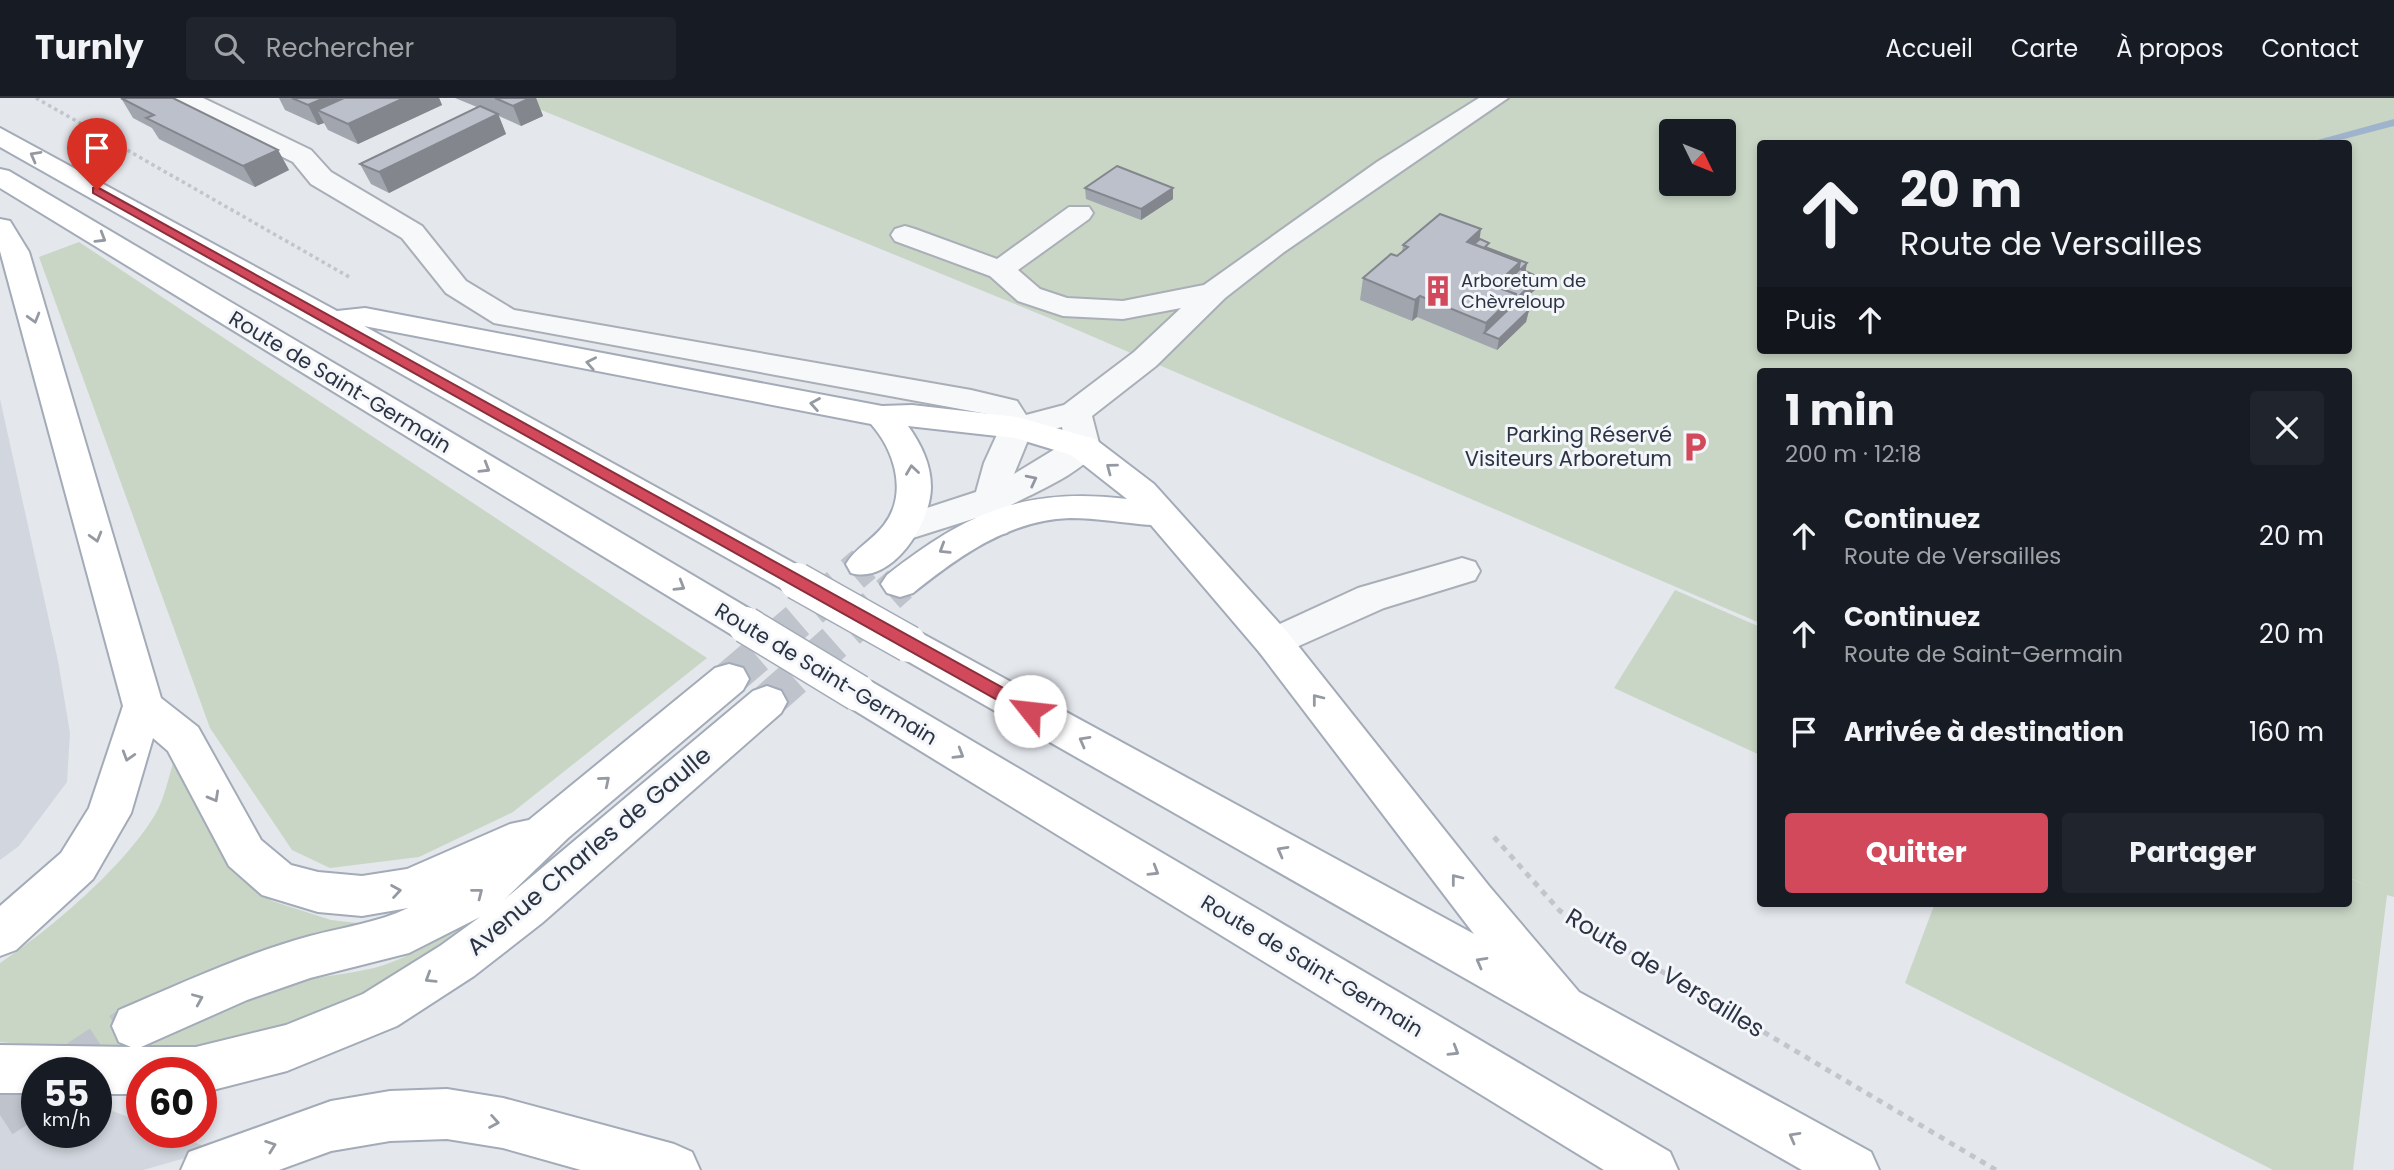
<!DOCTYPE html>
<html lang="fr">
<head>
<meta charset="utf-8">
<style>
  :root { --surface:#171b24; --page:#20242c; --text:#f1f3f6; --muted:#9ea1a6; --line:#363941; --accent:#d1495b }
  body { margin:0; font-family:Poppins,sans-serif; background:var(--page); color:var(--text); height:100vh; display:flex; flex-direction:column; font-size:26px; white-space:nowrap }
  * { box-sizing:border-box; margin:0 }
  p { font-size:23px; color:var(--muted) }
  .icon { flex:none; width:38px; height:38px; fill:none; stroke:currentColor; stroke-width:2; stroke-linecap:round; stroke-linejoin:round }
  .map { position:relative; flex:1; overflow:hidden }
  .panel { position:absolute; left:1757px; top:270px; width:595px; height:539px; display:flex; flex-direction:column; background:var(--surface); border-radius:7px; box-shadow:0 4px 10px #0003 }
  .panel>* { flex:none }
  .banner { position:absolute; left:1757px; top:42px; width:595px; height:214px; border-radius:7px; box-shadow:0 4px 10px #0003; background:#171b24; color:var(--text); overflow:hidden }
  .needle { width:46px; rotate:133deg }
  .fabs { position:absolute; left:1659px; top:21px; display:grid; gap:14px }
  .fabs a { display:grid; place-items:center; width:77px; height:77px; border-radius:7px; background:var(--surface); box-shadow:0 4px 10px #0003; font-size:35px }
  .speed { position:absolute; left:21px; top:959px; display:flex; gap:14px; font-size:35px; font-weight:700; text-align:center }
  .speed>* { display:grid; place-content:center; width:91px; height:91px; border-radius:50%; background:var(--surface); box-shadow:0 4px 10px #0003; line-height:1 }
  .speed small { font-size:18px; font-weight:400 }
  .speed .limit { border:10px solid #d22; background:#fff; color:#111 }
  .pin { position:absolute; display:grid; place-items:center; width:60px; height:60px; color:#fff; margin:-72px -30px; border-radius:50% 50% 50% 0; rotate:-45deg; box-shadow:0 0 7px #0007 }
  .pin .icon { rotate:45deg }
  .me { position:absolute; width:77px; margin:-38px; rotate:299deg; stroke-linejoin:round; filter:drop-shadow(0 0 5px #0008) }
  .turn { display:flex; align-items:center; gap:24px; height:147px; padding:0 28px; font-size:32px }
  .turn .icon { width:91px; height:91px; stroke-width:2.5 }
  .turn b { display:block; font-size:49px; line-height:60px }
  .then { display:flex; align-items:center; height:66px; padding:0 28px; background:#0003; gap:14px; font-size:26px }
  .round { display:grid; place-items:center; flex:none; width:74px; height:74px; border-radius:7px; background:var(--page) }
  .head { display:flex; align-items:center; justify-content:space-between; height:119px; padding:0 28px }
  h1 { font-size:42px; font-weight:700; line-height:52px }
  .primary-button { display:flex; gap:14px; margin-top:auto; padding:14px 28px }
  .primary-button a { flex:1; height:80px; border-radius:7px; background:var(--accent); color:#fff; font-size:28px; font-weight:700; line-height:80px; text-align:center }
  .primary-button a+a { background:var(--page); color:var(--text) }
  ul { padding:0; list-style:none }
  li { display:flex; align-items:center; gap:21px; height:98px; padding:0 28px }
  li div { flex:1 }
  li b { display:block; font-size:26px }
  li em { font-style:normal }
  header { display:flex; align-items:center; gap:42px; box-sizing:border-box; height:98px; padding:0 35px; background:var(--surface); border-bottom:2px solid var(--line) }
  header strong { font-size:33px }
  nav { display:flex; gap:38px; margin-inline-start:auto; font-size:24px }
  .search { width:490px; height:63px; background:var(--page); display:flex; align-items:center; gap:18px; box-sizing:border-box; padding:0 24px; border-radius:7px; color:var(--muted); font-size:26px }
  .map>svg:first-child { display:block }
  .built { fill:#d2d6de }
  .green { fill:#c9d6c5; fill-rule:evenodd }
  .lines { fill:none; stroke-linecap:round; stroke-linejoin:round }
  .stream { fill:#9fb4cc; fill-rule:evenodd }
  .major-tunnel-far1 { stroke:#bfc3cb; stroke-width:36; stroke-dasharray:36 18; stroke-linecap:butt }
  .major-tunnel { stroke:#bfc3cb; stroke-width:46; stroke-dasharray:46 23; stroke-linecap:butt }
  .minor-casing { stroke:#a9aeb7; stroke-width:4 }
  .major-casing { stroke:#a3abb8; stroke-width:4 }
  .path-far1 { stroke:#c2c5cb; stroke-width:3.5; stroke-dasharray:3.5 3.5; stroke-linecap:butt }
  .path { stroke:#c2c5cb; stroke-width:5; stroke-dasharray:6 6; stroke-linecap:butt }
  .minor { fill:#f7f8fa; fill-rule:evenodd }
  .major { fill:#fff; fill-rule:evenodd }
  .major-bridge-casing { stroke:#a3abb8; stroke-width:39; stroke-linecap:butt }
  .major-bridge { stroke:#fff; stroke-width:36 }
  .wall { fill:#a1a5ae }
  .shaded-wall { fill:#83868d }
  .building { fill:#bbc0ca; stroke:#83868d; stroke-width:2 }
  .oneway { stroke:#959aa2 }
  .oneway2 { stroke:#9196a0 }
  .route { fill:#d1495b; stroke:#882f3b; stroke-width:2 }
  .labels { text-anchor:middle; stroke-width:6; stroke-linejoin:round; paint-order:stroke }
  .far-poi-label { font-size:18px; fill:#2b3445; stroke:#f4f6f9; text-anchor:start }
  .street-label { font-size:21px; fill:#2b3445; stroke:#f4f6f9 }
  .poi-label { font-size:21px; fill:#2b3445; stroke:#f4f6f9; text-anchor:end }
  .near-street-label { font-size:24px; fill:#2b3445; stroke:#f4f6f9 }
</style>
</head>
<body>
<header>
<strong>Turnly</strong>
<div class="search"><svg class="icon" aria-label="search" viewBox="0 0 24 24"><circle cx="10" cy="10" r="6"/><path d="M15 15l6 6"/></svg>Rechercher</div>
<nav><a>Accueil</a><a>Carte</a><a>À propos</a><a>Contact</a></nav>
</header>
<div class="map">
<svg width="2394" height="1072" viewBox="0 0 2394 1072">
  <rect width="100%" height="100%" fill="#e4e7ec"/>
  <g class="built">
    <polygon points="0,301 58,563 70,635 67,684 19,748 0,762"/>
    <polygon points="0,970 37,984 37,1034 96,1034 96,1007 142,1024 142,1034 168,1034 214,1052 143,1072 0,1072"/>
  </g>
  <g class="green">
    <path d="M512 0H2394V799L2387 797 2353 1072H2273L1905 885 1935 805H2348L2349 780 2368 788 2348 779V273H1760V525L1054 222ZM1671 33H1724V86H1671ZM1760 46H2348V252H1760Z"/>
    <polygon points="79,144 707,560 513,714 419,759 330,770 292,752 210,630 39,159"/>
    <polygon points="1675,492 1760,529 1760,657 1614,590"/>
    <path d="M177 653 233 771 272 803 331 822 366 826 270 850 125 915 148 948C199 918 252 894 311 881 332 877 353 875 374 870 419 858 467 823 506 799L508 803 418 869 356 902 276 932 201 953 138 957 0 944V865C51 831 125 768 156 715 166 697 170 672 177 653Z"/>
  </g>
  <g class="lines">
    <polygon class="stream" points="2394,21 2394,28 2325,46 2303,46"/>
    <g class="major-tunnel-far1">
      <polyline points="729,581 864,466"/>
      <polyline points="767,604 900,486"/>
    </g>
    <g class="major-tunnel">
      <polyline points="64,975 136,928"/>
      <polyline points="0,1017 37,993"/>
    </g>
    <defs>
      <g id="minor">
        <path d="M157 0H203L311 52 331 74 422 128 466 183 514 212 971 292 1017 303 1026 317 1064 307 1134 254 1181 210 1123 221 1063 218 1018 203 990 178 895 143 891 137 895 131 905 128 915 131 997 161 1069 109H1089L1093 115 1089 121 1018 172 1040 191 1067 200 1123 203 1204 187 1377 64 1479 0H1508L1284 154 1225 200 1156 268 1092 318 1100 349C1084 374 1038 393 1011 407L1012 426 1007 435 994 438 981 435 976 420 900 444 887 441 882 432 887 423 976 394 984 365 1000 330 993 317 494 225 446 195 402 140 311 86 293 64 184 10 160 5ZM1062 329 1065 345 1014 376 1030 337Z"/>
        <polygon points="1462,460 1475,464 1480,473 1475,482 1384,510 1274,559 1260,555 1255,545 1260,535 1358,490"/>
      </g>
      <g id="major">
        <path d="M0 30 337 213 365 210 882 308 912 307 1017 319 1095 341 1154 386 1288 535 1489 788 1579 894 1871 1054 1879 1072H1802L895 556 890 546 895 536 909 532 923 536 1474 836 1260 555 1151 427C1124 425 1097 420 1070 420 1009 422 959 458 913 495L900 499 887 495 881 486 887 477C967 414 1025 389 1127 401L1071 357 1015 340 908 328C921 346 931 366 931 389 931 425 892 487 851 475L846 466C855 450 873 442 884 427 908 396 895 353 871 326L364 228 810 474 816 483 810 492 797 496 784 492 0 49Z"/>
        <polygon points="0,71 9,73 760,517 765,527 760,537 746,541 732,537 0,90"/>
        <path d="M0 121 10 123 29 154 161 600 198 629 261 742 291 767 318 774 362 778 407 771 510 726 529 722 715 570 729 566 743 570 749 581 743 592 568 740 505 801 753 593 767 588 781 593 787 604 781 615 542 825 474 878 397 928 287 973 201 995V975H142V996H96V975H37V995H0V947L131 949 119 944 112 928 119 912C182 885 244 856 310 838 343 829 377 825 408 810L362 818 318 814 262 797 229 768 168 653 153 640 131 715 93 781 16 852 0 858V808L61 755 89 710 123 608 0 153ZM480 819 440 848 363 896 286 927 196 949H141L247 902 310 880 409 855Z"/>
        <polygon points="858,580 872,584 1670,1054 1678,1072 1604,1072 844,606 838,595 844,584"/>
        <polygon points="447,991 503,1000 674,1046 692,1054 700,1072 581,1072 503,1050 447,1041 390,1043 331,1053 279,1072 181,1072 189,1054 331,1003 390,993"/>
      </g>
    </defs>
    <use href="#minor" class="minor-casing"/>
    <use href="#major" class="major-casing"/>
    <polyline class="path-far1" points="36,0 351,180"/>
    <polyline class="path" points="1494,739 1560,813 1996,1072"/>
    <use href="#minor" class="minor"/>
    <use href="#major" class="major"/>
    <defs>
      <g id="major-bridge">
        <polyline points="797,483 909,546"/>
        <polyline points="746,527 858,595"/>
      </g>
    </defs>
    <use href="#major-bridge" class="major-bridge-casing"/>
    <use href="#major-bridge" class="major-bridge"/>
  </g>
  <g class="wall">
    <polygon points="121,0 278,52 289,72 255,89 159,41 152,30 133,20"/>
    <polygon points="279,0 439,0 442,7 358,46 328,32 324,25 318,27 285,12"/>
    <polygon points="455,0 536,0 543,18 521,28 499,18 506,36 389,95 371,86 360,66 477,9"/>
    <polygon points="1085,90 1173,90 1173,101 1141,122 1086,101"/>
    <polygon points="1480,141 1488,150 1527,165 1525,173 1537,190 1518,208 1529,212 1526,224 1497,252 1417,219 1412,223 1360,202 1363,180 1397,158 1402,154 1403,147"/>
  </g>
  <g class="shaded-wall">
    <polygon points="324,0 378,0 317,12 324,25 318,27 308,7"/>
    <polygon points="404,0 439,0 442,7 358,46 348,26"/>
    <polygon points="530,0 536,0 543,18 521,28 513,8"/>
    <polygon points="498,16 506,36 389,95 379,74"/>
    <polygon points="278,52 289,72 255,89 243,68"/>
    <polygon points="1173,90 1173,101 1141,122 1141,111"/>
    <polygon points="1481,131 1478,152 1467,144"/>
    <polygon points="1520,164 1527,165 1525,176 1492,198 1494,188"/>
    <polygon points="1539,179 1537,190 1512,213 1484,235 1482,246 1486,225 1516,196"/>
    <polygon points="1420,198 1417,219 1412,223 1415,202"/>
    <polygon points="1529,212 1526,224 1497,252 1499,241"/>
  </g>
  <g class="building">
    <polygon points="121,0 173,0 278,52 243,68 146,20 154,17"/>
    <polygon points="292,0 324,0 308,7"/>
    <polygon points="344,0 404,0 348,26 317,12"/>
    <polygon points="495,0 530,0 513,8"/>
    <polygon points="480,8 498,16 379,74 360,66"/>
    <polygon points="1117,68 1173,90 1141,111 1085,90"/>
    <polygon points="1440,116 1481,131 1467,144 1520,164 1494,188 1516,196 1486,225 1420,198 1415,202 1363,180 1391,156 1397,158 1408,149 1403,147"/>
    <polygon points="1480,141 1489,145 1485,149 1527,165 1518,174 1520,164 1474,146"/>
    <polygon points="1520,171 1539,179 1515,202 1516,196 1500,190"/>
    <polygon points="1514,206 1529,212 1499,241 1484,235"/>
  </g>
  <defs><path id="oneway-chevron" d="M-2-3.5L2.5 0L-2 3.5" fill="none" stroke-width="1.6" stroke-linecap="round" stroke-linejoin="round" transform="scale(1.75)"/></defs>
  <g class="oneway">
    <use href="#oneway-chevron" transform="translate(35 58) rotate(-151)"/>
    <use href="#oneway-chevron" transform="translate(101 140) rotate(31)"/>
    <use href="#oneway-chevron" transform="translate(34 220) rotate(74)"/>
    <use href="#oneway-chevron" transform="translate(591 265) rotate(-169)"/>
    <use href="#oneway-chevron" transform="translate(815 306) rotate(-170)"/>
    <use href="#oneway-chevron" transform="translate(485 370) rotate(31)"/>
    <use href="#oneway-chevron" transform="translate(1111 370) rotate(-143)"/>
    <use href="#oneway-chevron" transform="translate(912 372) rotate(-98)"/>
    <use href="#oneway-chevron" transform="translate(96 439) rotate(74)"/>
    <use href="#oneway-chevron" transform="translate(944 451) rotate(148)"/>
    <use href="#oneway-chevron" transform="translate(680 488) rotate(31)"/>
    <use href="#oneway-chevron" transform="translate(1317 601) rotate(-128)"/>
    <use href="#oneway-chevron" transform="translate(1084 643) rotate(-151)"/>
    <use href="#oneway-chevron" transform="translate(959 656) rotate(31)"/>
    <use href="#oneway-chevron" transform="translate(128 658) rotate(107)"/>
    <use href="#oneway-chevron" transform="translate(605 683) rotate(-40)"/>
    <use href="#oneway-chevron" transform="translate(214 699) rotate(61)"/>
    <use href="#oneway-chevron" transform="translate(1282 753) rotate(-151)"/>
    <use href="#oneway-chevron" transform="translate(1154 773) rotate(31)"/>
    <use href="#oneway-chevron" transform="translate(1456 781) rotate(-128)"/>
    <use href="#oneway-chevron" transform="translate(396 793) rotate(-9)"/>
    <use href="#oneway-chevron" transform="translate(478 795) rotate(-38)"/>
    <use href="#oneway-chevron" transform="translate(1481 864) rotate(-151)"/>
    <use href="#oneway-chevron" transform="translate(430 880) rotate(148)"/>
    <use href="#oneway-chevron" transform="translate(198 901) rotate(-23)"/>
    <use href="#oneway-chevron" transform="translate(1454 953) rotate(31)"/>
    <use href="#oneway-chevron" transform="translate(494 1024) rotate(10)"/>
    <use href="#oneway-chevron" transform="translate(1794 1039) rotate(-151)"/>
    <use href="#oneway-chevron" transform="translate(271 1048) rotate(-20)"/>
  </g>
  <use class="oneway2" href="#oneway-chevron" transform="translate(1032 382) rotate(-27)"/>
  <polygon class="route" points="97,89 1036,608 1038,613 1036,617 1024,617 93,95 93,90"/>
  <defs>
    <symbol id="building-bare" viewBox="-9 -9 18 18"><path d="M-4-6H4V6H1V3H-1V6H-4ZM-2.5-4.3h1.7v1.8h-1.7ZM.8-4.3h1.7v1.8H.8ZM-2.5-1h1.7V.8h-1.7ZM.8-1h1.7V.8H.8Z" fill="#d1495b" stroke="#f4f6f9" stroke-width="2.5" paint-order="stroke"/></symbol>
    <symbol id="parking-bare" viewBox="-9 -9 18 18"><path d="M-3.5-5.5H1a3.5 3.5 0 0 1 0 7H-1V5.5H-3.5ZM-1-3.4V-.6H.8a1.4 1.4 0 0 0 0-2.8Z" fill="#d1495b" stroke="#f4f6f9" stroke-width="2.5" paint-order="stroke"/></symbol>
  </defs>
  <g fill-rule="evenodd">
    <use href="#building-bare" x="1416" y="171" width="44" height="44"/>
    <use href="#parking-bare" x="1673" y="327" width="44" height="44"/>
  </g>
  <g class="labels">
    <g class="far-poi-label">
      <text x="1461" y="189">Arboretum de<tspan x="1461" dy="21">Chèvreloup</tspan></text>
    </g>
    <g class="street-label">
      <text transform="translate(340 284) rotate(31)" y="7">Route de Saint-Germain</text>
      <text transform="translate(826 576) rotate(31)" y="7">Route de Saint-Germain</text>
      <text transform="translate(1312 868) rotate(31)" y="7">Route de Saint-Germain</text>
    </g>
    <g class="poi-label">
      <text x="1672" y="344">Parking Réservé<tspan x="1672" dy="24">Visiteurs Arboretum</tspan></text>
    </g>
    <g class="near-street-label">
      <text transform="translate(589 753) rotate(-40)" y="8">Avenue Charles de Gaulle</text>
      <text transform="translate(1665 875) rotate(31)" y="8">Route de Versailles</text>
    </g>
  </g>
</svg>
<div class="fabs">
<a><svg class="needle" viewBox="-14 -14 28 28"><path d="M0-13l5 13h-10z" fill="#e53935"/><path d="M0 13l5-13h-10z" fill="#9ea1a6"/></svg></a>
</div>
<div class="speed"><div>55<small>km/h</small></div><div class="limit">60</div></div>
<div class="pin" style="left:97px;top:92px;background:#d93025"><svg class="icon" aria-label="arrive" viewBox="0 0 24 24"><path d="M6 21V4h12l-3 4 3 4H6"/></svg></div>
<svg class="me" style="left:1030px;top:613px" viewBox="-20 -20 40 40"><circle r="19" fill="#fff"/><path d="M0-13L10 11 0 6-10 11z" fill="#d1495b"/></svg>
<div class="banner">
<div class="turn"><svg class="icon" aria-label="ahead" viewBox="0 0 24 24"><path d="M12 20V5M6 11l6-6 6 6"/></svg><div><b>20 m</b>Route de Versailles</div></div>
<div class="then">Puis<svg class="icon" aria-label="ahead" viewBox="0 0 24 24"><path d="M12 20V5M6 11l6-6 6 6"/></svg></div>
</div>
<section class="panel">
<div class="head"><div><h1>1 min</h1><p>200 m · 12:18</p></div><a class="round"><svg class="icon" aria-label="close" viewBox="0 0 24 24"><path d="M6 6l12 12M18 6L6 18"/></svg></a></div>
<ul>
<li><svg class="icon" aria-label="ahead" viewBox="0 0 24 24"><path d="M12 20V5M6 11l6-6 6 6"/></svg><div><b>Continuez</b><p>Route de Versailles</p></div><em>20 m</em></li>
<li><svg class="icon" aria-label="ahead" viewBox="0 0 24 24"><path d="M12 20V5M6 11l6-6 6 6"/></svg><div><b>Continuez</b><p>Route de Saint-Germain</p></div><em>20 m</em></li>
<li><svg class="icon" aria-label="arrive" viewBox="0 0 24 24"><path d="M6 21V4h12l-3 4 3 4H6"/></svg><div><b>Arrivée à destination</b></div><em>160 m</em></li>
</ul>
<div class="primary-button"><a>Quitter</a><a>Partager</a></div>
</section>
</div>
</body>
</html>
